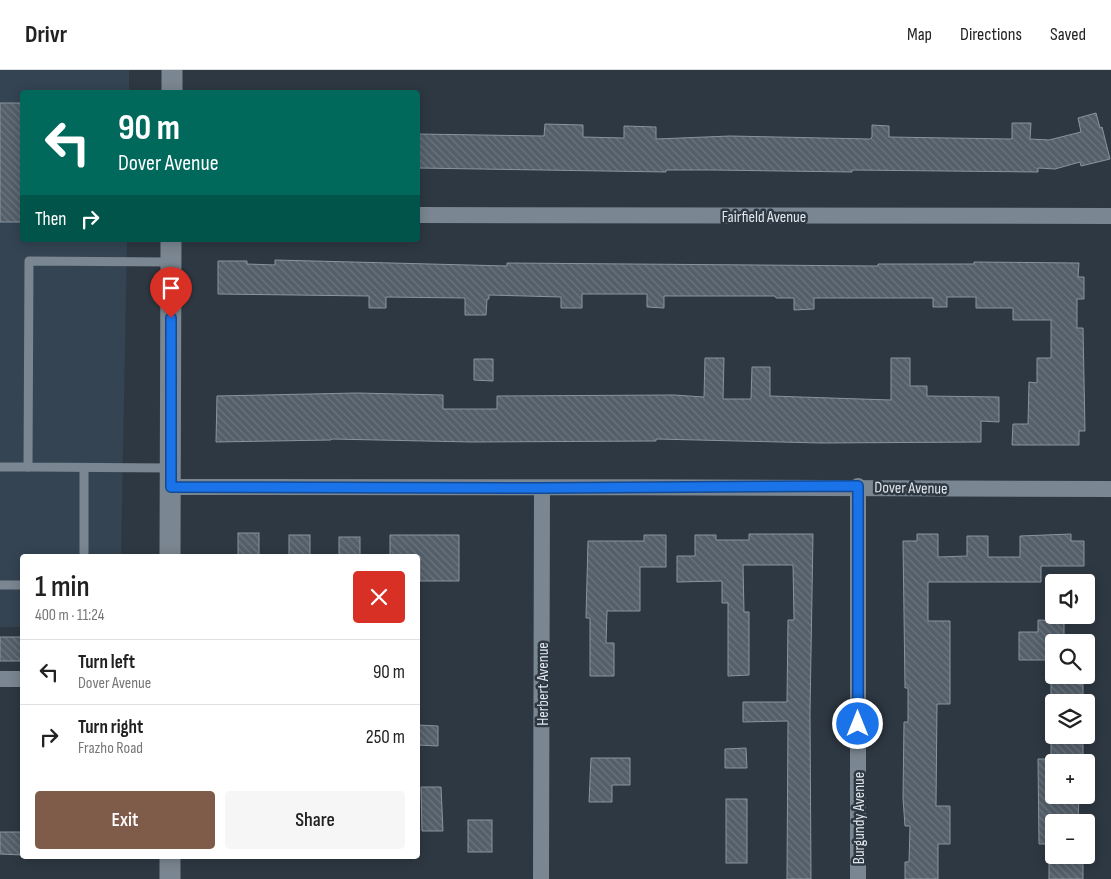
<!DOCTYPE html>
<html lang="en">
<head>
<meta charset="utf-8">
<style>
  :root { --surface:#fff; --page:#f6f6f6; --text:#222; --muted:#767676; --line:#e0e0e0; --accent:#7f5b4a }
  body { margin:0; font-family:"Sofia Sans Condensed",sans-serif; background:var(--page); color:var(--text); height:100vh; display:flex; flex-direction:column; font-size:19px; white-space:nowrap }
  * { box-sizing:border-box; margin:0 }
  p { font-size:16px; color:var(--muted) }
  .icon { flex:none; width:28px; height:28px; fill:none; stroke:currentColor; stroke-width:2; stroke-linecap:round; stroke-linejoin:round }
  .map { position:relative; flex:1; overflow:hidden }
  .details { position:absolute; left:20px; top:484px; width:400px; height:305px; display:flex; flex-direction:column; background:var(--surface); border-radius:5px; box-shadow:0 2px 12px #0003 }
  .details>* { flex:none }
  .guide { position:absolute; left:20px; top:20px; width:400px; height:152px; border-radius:5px; box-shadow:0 2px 12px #0003; background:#00695c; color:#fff; overflow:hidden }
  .buttons { position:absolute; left:1045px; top:504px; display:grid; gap:10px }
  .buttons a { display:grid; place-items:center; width:50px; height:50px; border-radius:5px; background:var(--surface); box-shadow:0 2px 12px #0003; font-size:25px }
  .pin { position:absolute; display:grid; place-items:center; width:42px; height:42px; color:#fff; margin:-51px -21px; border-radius:50% 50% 50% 0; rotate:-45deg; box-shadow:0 0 5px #0007 }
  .pin .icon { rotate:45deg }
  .me { position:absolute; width:55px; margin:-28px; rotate:0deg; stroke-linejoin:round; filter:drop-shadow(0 0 4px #0008) }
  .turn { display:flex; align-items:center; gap:18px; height:105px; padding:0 15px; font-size:22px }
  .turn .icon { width:65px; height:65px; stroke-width:2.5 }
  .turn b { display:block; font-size:35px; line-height:42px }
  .then { display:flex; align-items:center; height:48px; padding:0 15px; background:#0003; gap:10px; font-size:19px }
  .round { display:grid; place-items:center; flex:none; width:52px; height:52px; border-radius:5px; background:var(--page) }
  .overview { display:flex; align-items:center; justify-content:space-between; height:85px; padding:0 15px }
  h1 { font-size:30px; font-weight:600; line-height:38px }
  .action { display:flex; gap:10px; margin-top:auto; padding:10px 15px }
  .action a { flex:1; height:58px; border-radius:5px; background:var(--accent); color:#fff; font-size:20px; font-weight:600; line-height:58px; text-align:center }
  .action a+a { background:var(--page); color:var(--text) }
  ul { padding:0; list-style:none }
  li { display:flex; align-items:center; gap:15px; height:65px; padding:0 15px; border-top:1px solid var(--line) }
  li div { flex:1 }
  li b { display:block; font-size:19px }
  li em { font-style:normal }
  header { display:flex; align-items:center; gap:30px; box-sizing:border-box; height:70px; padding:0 25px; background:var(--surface); border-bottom:1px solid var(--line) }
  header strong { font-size:24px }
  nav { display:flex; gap:28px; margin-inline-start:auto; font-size:18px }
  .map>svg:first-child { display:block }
  .built { fill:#344452 }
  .building { fill:url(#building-back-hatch); stroke:#88949f }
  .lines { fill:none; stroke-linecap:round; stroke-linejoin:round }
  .service { stroke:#7a8691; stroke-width:9 }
  .minor { stroke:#7a8691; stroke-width:16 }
  .tertiary { stroke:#7a8691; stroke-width:21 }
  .route-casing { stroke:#114b97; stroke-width:12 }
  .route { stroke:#1a73e8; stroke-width:9 }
  .labels { text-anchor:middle; stroke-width:5; stroke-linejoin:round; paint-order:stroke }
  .street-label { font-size:16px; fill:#e0e6ec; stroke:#2e3842 }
</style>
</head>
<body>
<header>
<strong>Drivr</strong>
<nav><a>Map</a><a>Directions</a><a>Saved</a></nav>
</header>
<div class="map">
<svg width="1111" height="809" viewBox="0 0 1111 809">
  <defs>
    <pattern id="building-back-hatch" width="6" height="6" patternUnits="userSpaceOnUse" patternTransform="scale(1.25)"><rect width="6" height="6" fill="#545f6a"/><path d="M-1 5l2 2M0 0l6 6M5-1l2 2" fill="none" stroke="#6c767f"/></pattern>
  </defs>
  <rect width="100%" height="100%" fill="#2e3842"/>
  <polygon class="built" points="0,0 129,0 129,22 22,22 22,170 127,170 121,486 22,486 22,557 0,557"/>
  <g class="building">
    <rect x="0" y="33" width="22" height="119"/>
    <polygon points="1096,43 1100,58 1102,57 1110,89 1081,96 1080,92 1055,99 1038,98 1038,102 852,100 852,102 713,100 666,100 666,102 418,98 418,64 544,66 545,54 583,55 583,67 624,68 624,56 656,57 656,69 730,66 870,69 872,67 872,55 889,56 889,67 1009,69 1012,69 1012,53 1031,53 1030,69 1049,70 1081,62 1078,48"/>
    <polygon points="275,190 507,196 507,193 878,196 878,194 974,194 974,192 1079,193 1078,207 1084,207 1084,229 1077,229 1077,258 1083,258 1085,361 1079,361 1079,375 1012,375 1013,354 1028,354 1029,312 1037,313 1037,288 1051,288 1051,250 1013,250 1013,238 976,238 976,227 947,227 947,237 933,237 933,228 814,228 814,239 794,240 794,228 776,228 775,226 664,226 664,238 647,237 647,224 582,224 582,238 561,238 561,227 489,225 489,229 487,229 486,245 465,245 465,228 386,227 386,238 369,238 369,226 218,224 218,191 247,191 247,194 275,195"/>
    <polygon points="705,288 724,288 723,329 751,329 752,297 770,297 770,326 891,330 891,288 910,288 910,316 927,316 927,326 999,327 999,352 981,351 981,372 821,373 656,369 656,371 471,372 332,369 331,370 216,372 217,326 357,323 443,325 443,339 497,339 497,326 674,325 704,327"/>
    <polygon points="474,289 493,289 493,311 474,310"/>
    <rect x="238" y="463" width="21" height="23"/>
    <polygon points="749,464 813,464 810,642 811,809 787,809 788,651 743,652 743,632 787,632 788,550 794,550 793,495 743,495 744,542 749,542 749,605 728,606 728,533 722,533 722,511 677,512 677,486 695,486 695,465 716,465 716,470 749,470"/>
    <polygon points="917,464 938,464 938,487 967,486 967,466 988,466 988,487 1020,487 1020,466 1071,464 1071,471 1084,471 1084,496 1041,496 1041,512 928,512 928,551 950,551 950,634 937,634 936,736 950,736 950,774 938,774 938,809 905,809 905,792 909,792 910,756 905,756 903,728 904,652 908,652 908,618 905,618 903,471 917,471"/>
    <rect x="289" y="465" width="21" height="21"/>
    <polygon points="390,465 459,465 459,511 420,511 420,486 390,486"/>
    <polygon points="644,465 666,465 666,497 640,497 640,541 607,541 606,573 614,573 614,606 590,606 590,548 586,548 588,471 644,471"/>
    <rect x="339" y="467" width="21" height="19"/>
    <polygon points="1038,550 1064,551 1064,572 1054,572 1054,590 1019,590 1019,562 1038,562"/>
    <rect x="0" y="567" width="22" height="24"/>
    <polygon points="1051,605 1077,605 1077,614 1083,614 1083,632 1051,632"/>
    <polygon points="418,655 438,656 438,676 418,675"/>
    <polygon points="1051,665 1083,665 1083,692 1054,692 1054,725 1079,725 1078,752 1054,752 1054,774 1039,774 1038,689 1051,689"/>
    <polygon points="746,678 747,698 725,698 725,679"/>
    <polygon points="591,688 630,688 630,715 612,715 612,732 589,732"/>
    <polygon points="421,717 441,717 443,761 422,761"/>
    <rect x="726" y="729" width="21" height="64"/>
    <rect x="468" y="750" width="24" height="32"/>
    <polygon points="0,762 22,762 22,785 0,784"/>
    <polygon points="1049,785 1078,785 1078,792 1083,792 1083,809 1049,809"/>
  </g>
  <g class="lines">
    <g class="service">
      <polyline points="0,397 28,397"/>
      <polyline points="171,398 28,397 29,191 171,192"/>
      <polyline points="84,486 84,398"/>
      <polyline points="0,515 22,515"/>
    </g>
    <g class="minor">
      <polyline points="418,145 1111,146"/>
      <path d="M171 417C484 418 798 416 1111 419"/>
      <polyline points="0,609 22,609"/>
      <polyline points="541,809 542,419"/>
      <polyline points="858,809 858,416"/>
    </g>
    <g class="tertiary">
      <polyline points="172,22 172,0"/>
      <polyline points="170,486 171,170"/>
      <polyline points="170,809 170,786"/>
    </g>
  </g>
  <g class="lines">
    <defs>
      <polyline id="route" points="171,248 171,417 542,418 858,416 858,654"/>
    </defs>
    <use href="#route" class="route-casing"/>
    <use href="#route" class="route"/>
  </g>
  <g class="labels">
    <g class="street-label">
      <text x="764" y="152">Fairfield Avenue</text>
      <text transform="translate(911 417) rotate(1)" y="6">Dover Avenue</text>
      <text transform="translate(542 614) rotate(-90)" y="6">Herbert Avenue</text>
      <text transform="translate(858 748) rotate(-90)" y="6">Burgundy Avenue</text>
    </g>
  </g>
</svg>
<div class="buttons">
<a><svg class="icon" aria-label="sound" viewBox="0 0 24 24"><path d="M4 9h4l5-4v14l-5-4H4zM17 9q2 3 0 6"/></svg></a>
<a><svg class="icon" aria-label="search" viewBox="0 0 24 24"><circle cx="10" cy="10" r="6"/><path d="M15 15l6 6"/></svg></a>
<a><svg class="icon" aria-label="layers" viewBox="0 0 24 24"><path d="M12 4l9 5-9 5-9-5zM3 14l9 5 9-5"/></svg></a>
<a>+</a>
<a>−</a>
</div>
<div class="pin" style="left:171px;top:248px;background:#d93025"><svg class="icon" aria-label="arrive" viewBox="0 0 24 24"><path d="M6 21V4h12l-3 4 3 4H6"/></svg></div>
<svg class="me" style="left:858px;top:654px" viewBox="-20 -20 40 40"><circle r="17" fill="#1a73e8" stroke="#fff" stroke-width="3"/><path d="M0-11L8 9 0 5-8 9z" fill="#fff"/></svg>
<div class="guide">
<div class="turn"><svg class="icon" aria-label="left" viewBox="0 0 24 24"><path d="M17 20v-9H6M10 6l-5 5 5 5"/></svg><div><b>90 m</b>Dover Avenue</div></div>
<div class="then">Then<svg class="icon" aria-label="right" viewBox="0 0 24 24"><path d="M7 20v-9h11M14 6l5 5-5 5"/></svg></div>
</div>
<section class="details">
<div class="overview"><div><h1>1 min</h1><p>400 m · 11:24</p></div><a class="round" style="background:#d93025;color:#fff"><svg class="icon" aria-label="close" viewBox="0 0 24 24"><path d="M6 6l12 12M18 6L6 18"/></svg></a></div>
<ul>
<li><svg class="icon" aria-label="left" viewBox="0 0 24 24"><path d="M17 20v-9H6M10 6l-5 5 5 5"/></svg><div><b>Turn left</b><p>Dover Avenue</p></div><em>90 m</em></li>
<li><svg class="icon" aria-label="right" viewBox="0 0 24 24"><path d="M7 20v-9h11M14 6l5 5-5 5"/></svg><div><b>Turn right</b><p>Frazho Road</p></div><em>250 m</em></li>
</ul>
<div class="action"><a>Exit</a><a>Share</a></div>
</section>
</div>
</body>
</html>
